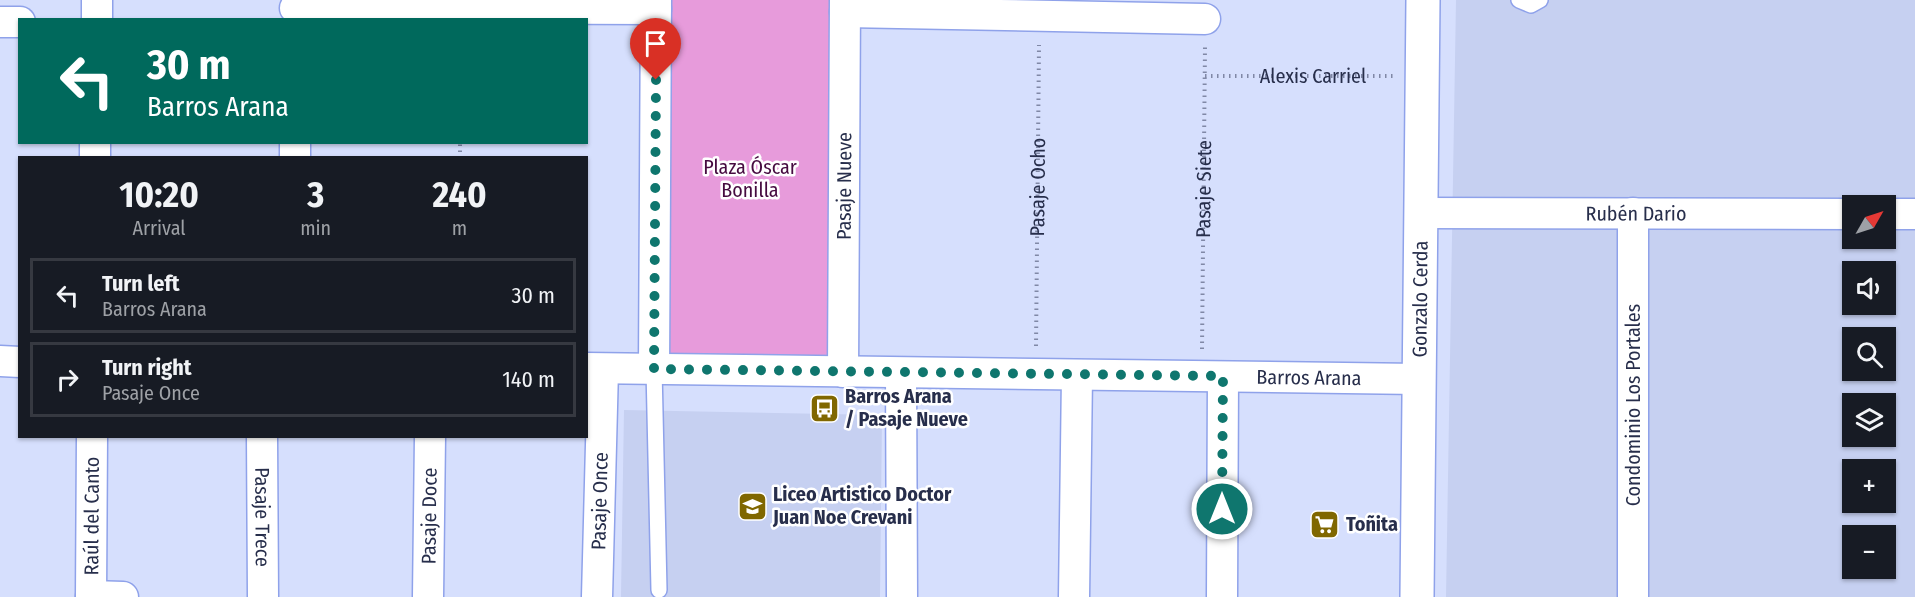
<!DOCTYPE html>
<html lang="en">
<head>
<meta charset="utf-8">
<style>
  :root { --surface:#171b24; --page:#242831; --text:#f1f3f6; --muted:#9ea1a6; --line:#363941 }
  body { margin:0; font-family:"Fira Sans Condensed",sans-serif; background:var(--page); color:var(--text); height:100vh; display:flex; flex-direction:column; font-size:22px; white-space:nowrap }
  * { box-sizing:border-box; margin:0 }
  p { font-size:20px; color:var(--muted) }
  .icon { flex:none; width:33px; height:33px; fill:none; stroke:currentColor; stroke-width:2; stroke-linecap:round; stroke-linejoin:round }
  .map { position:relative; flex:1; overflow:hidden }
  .sheet { position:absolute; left:18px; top:156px; width:570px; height:282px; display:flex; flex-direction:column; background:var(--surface); border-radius:0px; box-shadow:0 2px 4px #0004 }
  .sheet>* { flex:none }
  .hud { position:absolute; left:18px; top:18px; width:570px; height:126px; border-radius:0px; box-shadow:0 2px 4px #0004; background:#00695c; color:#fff; overflow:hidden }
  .needle { width:39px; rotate:51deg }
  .controls { position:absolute; left:1842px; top:195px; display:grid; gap:12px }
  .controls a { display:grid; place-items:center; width:54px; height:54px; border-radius:0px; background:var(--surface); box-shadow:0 2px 4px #0004; font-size:30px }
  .pin { position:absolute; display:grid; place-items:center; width:51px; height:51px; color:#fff; margin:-62px -26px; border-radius:50% 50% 50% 0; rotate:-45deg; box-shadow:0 0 6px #0007 }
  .pin .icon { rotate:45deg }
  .me { position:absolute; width:66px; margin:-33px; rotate:0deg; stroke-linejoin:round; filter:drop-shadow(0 0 4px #0008) }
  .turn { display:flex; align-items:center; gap:21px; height:126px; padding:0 30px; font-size:27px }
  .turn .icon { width:78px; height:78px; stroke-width:2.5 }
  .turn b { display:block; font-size:42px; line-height:51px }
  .eta { display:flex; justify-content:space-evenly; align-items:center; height:102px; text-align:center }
  .eta b { font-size:36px; font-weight:700; line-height:42px }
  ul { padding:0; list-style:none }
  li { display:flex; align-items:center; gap:18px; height:75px; margin:0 12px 9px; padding:0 18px; border:3px solid var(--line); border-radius:0px }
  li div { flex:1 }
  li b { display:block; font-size:22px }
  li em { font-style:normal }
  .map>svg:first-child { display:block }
  .built { fill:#c6d0f1; fill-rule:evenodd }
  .green { fill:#e79bdb }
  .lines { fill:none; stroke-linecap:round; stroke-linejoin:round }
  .lane-casing { stroke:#8fa2ea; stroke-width:18 }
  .street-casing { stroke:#8fa2ea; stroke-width:33 }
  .secondary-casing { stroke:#8fa2ea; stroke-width:36 }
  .path { stroke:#8088a6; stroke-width:4; stroke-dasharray:1.5 4.5; stroke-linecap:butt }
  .lane { stroke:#fff; stroke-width:15 }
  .street { stroke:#fff; stroke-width:30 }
  .secondary { stroke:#fff; stroke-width:33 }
  .route { stroke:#0f766e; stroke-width:10; stroke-dasharray:0 18 }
  .labels { text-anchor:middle; stroke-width:5; stroke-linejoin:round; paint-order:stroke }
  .street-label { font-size:20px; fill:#272e4b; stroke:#fff }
  .park-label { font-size:20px; fill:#460b40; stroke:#fff }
  .poi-label { font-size:20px; font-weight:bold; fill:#272e4b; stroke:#fff; text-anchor:start }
</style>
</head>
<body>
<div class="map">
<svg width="1915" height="597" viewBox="0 0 1915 597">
  <rect width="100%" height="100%" fill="#d6dffd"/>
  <g class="built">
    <path d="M1456 0H1915V597H1446ZM1852 206H1886V238H1852ZM1852 272H1886V304H1852ZM1852 338H1886V370H1852ZM1852 404H1886V436H1852ZM1852 470H1886V502H1852ZM1852 536H1886V568H1852Z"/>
    <polygon points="624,410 882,415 880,597 621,597"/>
  </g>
  <polygon class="green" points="671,0 832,0 830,360 668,357"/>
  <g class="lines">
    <defs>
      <g id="lane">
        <polyline points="1519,0 1531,5 1540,0"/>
        <polyline points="654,369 659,590"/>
      </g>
      <g id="street">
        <polyline points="295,8 656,9"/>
        <polyline points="845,12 1205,19"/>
        <polyline points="97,20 97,0"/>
        <polyline points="0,22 20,22"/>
        <polyline points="295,142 295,158"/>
        <polyline points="95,158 95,142"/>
        <path id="s4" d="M1420 213 1852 214"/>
        <polyline points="1886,214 1915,214"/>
        <polyline points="0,361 20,362"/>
        <path id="s5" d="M586 368 1419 379"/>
        <polyline points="654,369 656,0"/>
        <path id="s6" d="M843 372 845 0"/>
        <polyline points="901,373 902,597"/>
        <path id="s7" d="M262 436 263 597"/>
        <polyline points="91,596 123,597"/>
        <path id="s8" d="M91 597 92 436"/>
        <path id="s9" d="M428 597 430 436"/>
        <path id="s10" d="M597 597 603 369"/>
        <polyline points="1074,597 1077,375"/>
        <polyline points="1222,597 1223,377"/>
        <polyline points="1633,597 1633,213"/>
      </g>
      <g id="secondary">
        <path id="s11" d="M1417 597 1423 0"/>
      </g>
    </defs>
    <use href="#lane" class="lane-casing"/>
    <use href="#street" class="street-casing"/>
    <use href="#secondary" class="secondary-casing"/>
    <g class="path">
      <path id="s1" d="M1205 76H1393"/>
      <polyline points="460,158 460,142"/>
      <path id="s2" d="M1036 346 1039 45"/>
      <path id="s3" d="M1202 349 1205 47"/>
    </g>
    <use href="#lane" class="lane"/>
    <use href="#street" class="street"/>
    <use href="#secondary" class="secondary"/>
  </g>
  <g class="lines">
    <polyline class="route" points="656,80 654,369 1223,376 1222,509"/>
  </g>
  <defs>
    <symbol id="bus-square" viewBox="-11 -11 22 22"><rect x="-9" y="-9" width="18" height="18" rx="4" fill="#806700" stroke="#fff"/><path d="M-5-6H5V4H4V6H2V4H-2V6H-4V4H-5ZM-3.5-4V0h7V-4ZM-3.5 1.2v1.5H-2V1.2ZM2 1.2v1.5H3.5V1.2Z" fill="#fff"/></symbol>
    <symbol id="school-square" viewBox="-11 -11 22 22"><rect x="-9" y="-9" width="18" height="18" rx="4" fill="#806700" stroke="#fff"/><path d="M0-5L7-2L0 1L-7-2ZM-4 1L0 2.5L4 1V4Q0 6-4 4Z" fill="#fff"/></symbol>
    <symbol id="supermarket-square" viewBox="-11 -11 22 22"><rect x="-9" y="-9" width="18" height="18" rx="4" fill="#806700" stroke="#fff"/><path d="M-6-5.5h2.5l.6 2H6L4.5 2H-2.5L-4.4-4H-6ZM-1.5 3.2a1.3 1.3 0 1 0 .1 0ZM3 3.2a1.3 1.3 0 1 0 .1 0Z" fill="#fff"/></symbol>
  </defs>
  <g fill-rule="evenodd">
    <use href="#bus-square" x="808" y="392" width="33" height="33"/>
    <use href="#school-square" x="736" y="490" width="33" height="33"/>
    <use href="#supermarket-square" x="1308" y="508" width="33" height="33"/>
  </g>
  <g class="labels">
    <g class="street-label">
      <text dy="7" stroke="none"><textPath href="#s1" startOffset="108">Alexis Carriel</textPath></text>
      <text dy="7" stroke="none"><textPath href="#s6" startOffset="186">Pasaje Nueve</textPath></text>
      <text dy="7" stroke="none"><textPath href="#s2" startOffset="159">Pasaje Ocho</textPath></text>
      <text dy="7" stroke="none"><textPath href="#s3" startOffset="160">Pasaje Siete</textPath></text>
      <text dy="7" stroke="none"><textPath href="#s4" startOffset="216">Rubén Dario</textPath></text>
      <text dy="7" stroke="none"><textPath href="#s11" startOffset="298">Gonzalo Cerda</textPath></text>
      <text dy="7" stroke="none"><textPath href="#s5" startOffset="723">Barros Arana</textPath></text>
      <text transform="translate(1633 405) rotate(-90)" y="7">Condominio Los Portales</text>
      <text dy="7" stroke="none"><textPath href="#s10" startOffset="96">Pasaje Once</textPath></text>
      <text dy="7" stroke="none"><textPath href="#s8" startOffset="81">Raúl del Canto</textPath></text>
      <text dy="7" stroke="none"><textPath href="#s7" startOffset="81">Pasaje Trece</textPath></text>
      <text dy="7" stroke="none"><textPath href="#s9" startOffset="81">Pasaje Doce</textPath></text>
    </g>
    <g class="park-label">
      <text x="750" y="174">Plaza Óscar<tspan x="750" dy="23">Bonilla</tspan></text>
    </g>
    <g class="poi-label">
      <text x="845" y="403">Barros Arana<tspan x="845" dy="23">/ Pasaje Nueve</tspan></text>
      <text x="773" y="501">Liceo Artistico Doctor<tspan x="773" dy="23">Juan Noe Crevani</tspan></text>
      <text x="1346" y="531">Toñita</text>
    </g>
  </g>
</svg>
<div class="controls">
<a><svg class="needle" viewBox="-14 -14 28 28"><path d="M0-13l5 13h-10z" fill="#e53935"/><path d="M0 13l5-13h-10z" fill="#9ea1a6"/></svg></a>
<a><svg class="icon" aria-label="sound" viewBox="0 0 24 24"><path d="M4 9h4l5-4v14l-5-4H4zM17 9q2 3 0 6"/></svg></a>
<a><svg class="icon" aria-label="search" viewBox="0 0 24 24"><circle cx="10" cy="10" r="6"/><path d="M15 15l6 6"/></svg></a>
<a><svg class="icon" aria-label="layers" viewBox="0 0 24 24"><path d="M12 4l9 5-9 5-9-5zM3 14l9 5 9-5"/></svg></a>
<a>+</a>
<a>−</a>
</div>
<div class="pin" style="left:656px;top:80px;background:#d93025"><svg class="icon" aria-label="arrive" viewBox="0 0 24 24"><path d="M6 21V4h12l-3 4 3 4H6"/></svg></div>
<svg class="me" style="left:1222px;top:509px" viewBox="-20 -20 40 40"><circle r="17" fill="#0f766e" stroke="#fff" stroke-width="3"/><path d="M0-11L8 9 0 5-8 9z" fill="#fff"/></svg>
<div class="hud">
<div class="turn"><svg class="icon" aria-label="left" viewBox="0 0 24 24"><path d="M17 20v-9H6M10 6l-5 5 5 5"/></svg><div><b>30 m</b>Barros Arana</div></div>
</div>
<section class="sheet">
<div class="eta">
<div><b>10:20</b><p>Arrival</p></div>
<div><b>3</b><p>min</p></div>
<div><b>240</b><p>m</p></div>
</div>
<ul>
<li><svg class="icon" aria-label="left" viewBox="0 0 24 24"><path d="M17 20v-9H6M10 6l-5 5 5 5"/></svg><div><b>Turn left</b><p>Barros Arana</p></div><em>30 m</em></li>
<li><svg class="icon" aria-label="right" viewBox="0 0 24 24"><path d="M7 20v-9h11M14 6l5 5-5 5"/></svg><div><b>Turn right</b><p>Pasaje Once</p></div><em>140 m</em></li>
</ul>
</section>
</div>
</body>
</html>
